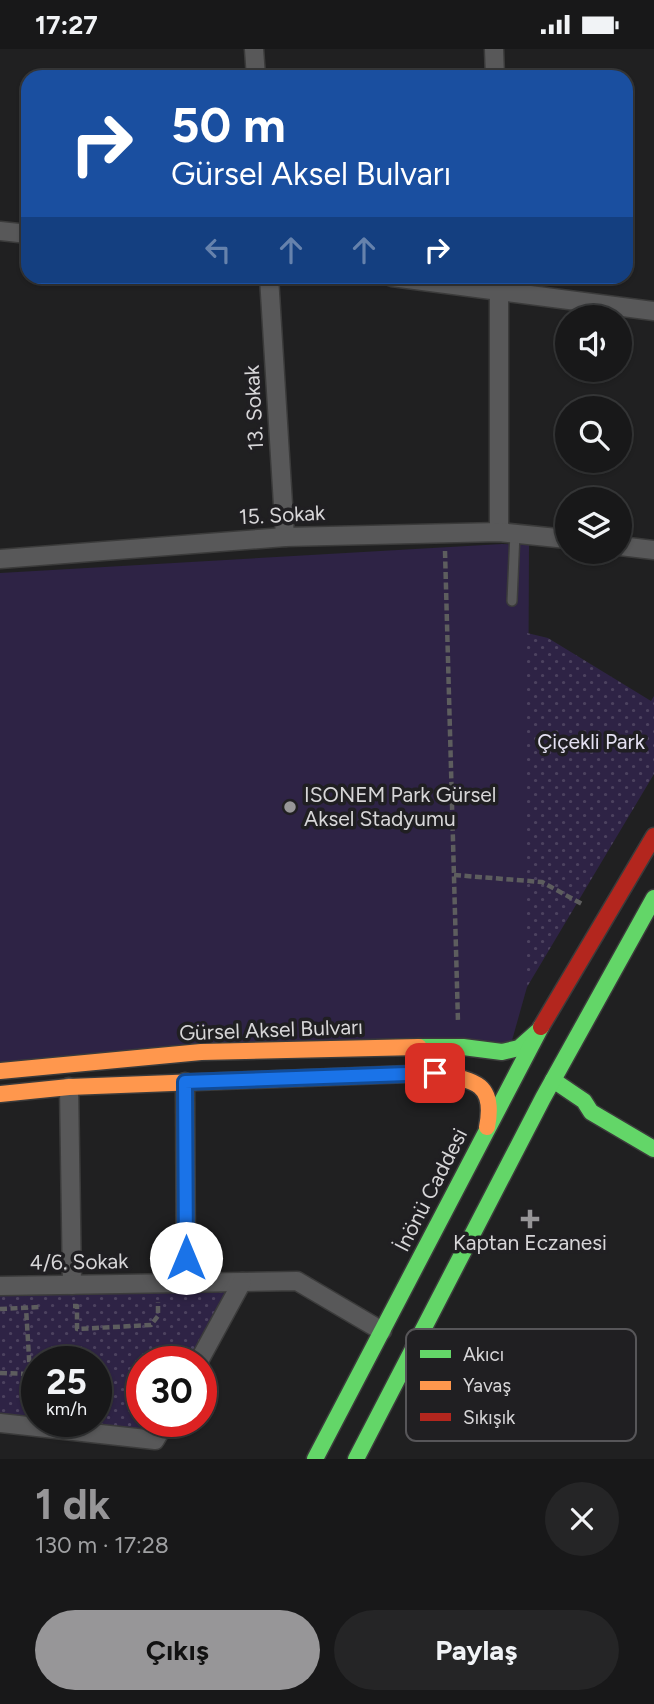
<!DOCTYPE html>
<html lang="tr">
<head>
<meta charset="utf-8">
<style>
  :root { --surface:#181819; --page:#252526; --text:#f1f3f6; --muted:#9fa0a2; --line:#363738; --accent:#979698 }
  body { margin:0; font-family:Figtree,sans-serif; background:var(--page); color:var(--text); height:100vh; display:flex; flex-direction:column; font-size:26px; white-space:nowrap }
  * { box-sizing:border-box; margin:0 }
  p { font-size:23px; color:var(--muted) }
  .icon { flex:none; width:38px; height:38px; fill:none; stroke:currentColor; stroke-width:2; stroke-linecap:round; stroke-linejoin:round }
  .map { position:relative; height:1410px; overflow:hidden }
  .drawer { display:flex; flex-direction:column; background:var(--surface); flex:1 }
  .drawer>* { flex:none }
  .hud { position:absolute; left:21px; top:21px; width:612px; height:214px; border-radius:21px; box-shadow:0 2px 5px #0004,0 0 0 2px var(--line); background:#1a4fa0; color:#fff; overflow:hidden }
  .fabs { position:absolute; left:555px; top:256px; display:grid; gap:14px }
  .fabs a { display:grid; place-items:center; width:77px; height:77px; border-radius:50%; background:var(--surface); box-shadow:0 2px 5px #0004,0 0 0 2px var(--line); font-size:35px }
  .speed { position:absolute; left:21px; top:1297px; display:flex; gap:14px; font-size:35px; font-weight:700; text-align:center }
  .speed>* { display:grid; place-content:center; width:91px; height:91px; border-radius:50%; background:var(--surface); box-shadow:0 2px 5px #0004,0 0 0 2px var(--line); line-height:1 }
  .speed small { font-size:18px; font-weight:400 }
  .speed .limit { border:10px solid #d22; background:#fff; color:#111 }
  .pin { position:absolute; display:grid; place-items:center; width:60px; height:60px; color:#fff; margin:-30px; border-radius:14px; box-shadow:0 4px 10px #0006 }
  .me { position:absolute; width:77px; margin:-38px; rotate:0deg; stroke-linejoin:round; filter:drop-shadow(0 0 5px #0008) }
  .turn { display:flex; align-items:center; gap:24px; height:147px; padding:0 35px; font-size:32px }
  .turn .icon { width:91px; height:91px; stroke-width:2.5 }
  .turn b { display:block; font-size:49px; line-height:60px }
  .lanes { display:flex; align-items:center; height:66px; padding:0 35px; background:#0003; justify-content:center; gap:35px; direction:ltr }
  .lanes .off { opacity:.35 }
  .round { display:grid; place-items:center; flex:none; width:74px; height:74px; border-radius:37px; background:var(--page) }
  .overview { display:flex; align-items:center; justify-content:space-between; height:119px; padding:0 35px }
  h1 { font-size:42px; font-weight:700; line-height:52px; color:var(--accent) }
  .cta { display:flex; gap:14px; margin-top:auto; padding:14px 35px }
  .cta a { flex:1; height:80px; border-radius:42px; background:var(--accent); color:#111; font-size:28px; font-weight:700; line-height:80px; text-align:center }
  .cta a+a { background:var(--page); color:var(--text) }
  .status { display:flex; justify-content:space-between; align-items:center; height:49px; padding:0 35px; background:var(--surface); direction:ltr }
  .status svg { height:19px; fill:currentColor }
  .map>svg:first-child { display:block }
  .green { fill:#2e2345 }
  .park { fill:url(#park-dots); fill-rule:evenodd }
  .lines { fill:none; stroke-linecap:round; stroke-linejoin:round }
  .lane-casing { stroke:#3b3b3b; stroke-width:12 }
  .street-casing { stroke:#3b3b3b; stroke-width:21 }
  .fast-casing { stroke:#3b3b3b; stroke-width:19 }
  .slow-casing { stroke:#3b3b3b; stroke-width:19 }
  .jam-casing { stroke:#3b3b3b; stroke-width:19 }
  .path { stroke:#5d5d5e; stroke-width:4.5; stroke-dasharray:7 3.5; stroke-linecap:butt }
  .lane { stroke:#585859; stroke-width:9 }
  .street { stroke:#585859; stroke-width:18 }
  .fast { stroke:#63d668; stroke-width:16 }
  .slow { stroke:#ff974d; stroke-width:16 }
  .jam { stroke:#b3261e; stroke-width:16 }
  .route-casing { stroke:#114b97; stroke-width:18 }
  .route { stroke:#1a73e8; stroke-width:12 }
  .poi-dot { fill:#979698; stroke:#201f22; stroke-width:2.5 }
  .labels { text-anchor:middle; stroke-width:7; stroke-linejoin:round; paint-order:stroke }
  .street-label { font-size:21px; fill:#d7d6d8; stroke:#201f22 }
  .park-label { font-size:21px; fill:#e4e0f2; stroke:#201f22 }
  .poi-label { font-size:21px; fill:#d7d6d8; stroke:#201f22; text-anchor:start }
  .key { fill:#201f22; stroke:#575659; stroke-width:2 }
  .key-label { font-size:19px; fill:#d7d6d8 }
</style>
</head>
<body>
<div class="status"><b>17:27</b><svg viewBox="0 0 49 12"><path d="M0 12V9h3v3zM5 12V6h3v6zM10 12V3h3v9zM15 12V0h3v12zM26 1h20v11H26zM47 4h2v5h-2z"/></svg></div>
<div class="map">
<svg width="654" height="1410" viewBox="0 0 654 1410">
  <defs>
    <pattern id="park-dots" width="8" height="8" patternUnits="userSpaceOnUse" patternTransform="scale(1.75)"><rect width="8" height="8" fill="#2e2345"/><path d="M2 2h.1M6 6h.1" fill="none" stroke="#4c425f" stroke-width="1.8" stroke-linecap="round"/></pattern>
  </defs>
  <rect width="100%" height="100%" fill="#202021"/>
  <polygon class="green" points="502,495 529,496 527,938 509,1002 0,1017 0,524"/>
  <g class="park">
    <polygon points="527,584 548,589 651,652 654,647 654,725 527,938"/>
    <path d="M242 1233 199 1312H142V1372H166L155 1391 0 1374V1238ZM37 1312H96V1372H37Z"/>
  </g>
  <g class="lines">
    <defs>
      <polyline id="lane" points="512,552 515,484"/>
      <g id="street">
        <polyline points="254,0 256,28"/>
        <polyline points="494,0 495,28"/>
        <polyline points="0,182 28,185"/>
        <polyline points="269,228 285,488"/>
        <polyline points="392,228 654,262"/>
        <polyline points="499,228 499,483"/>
        <polyline points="620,497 654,501"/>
        <polyline points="0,510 285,488 499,483 567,490"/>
        <polyline points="185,1033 186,1234"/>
        <polyline points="69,1038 72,1236"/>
        <polyline points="0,1237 297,1232 382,1282"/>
        <polyline points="199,1312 242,1233"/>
        <polyline points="0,1374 155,1391 166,1372"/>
      </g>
      <g id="fast">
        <polyline points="419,998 463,998 502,1003 519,999 537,983"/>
        <polyline points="553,1031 584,1052 591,1063 654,1100"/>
        <polyline points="315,1410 541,978"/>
        <polyline points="356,1410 543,1049 654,849"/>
      </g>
      <g id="slow">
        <polyline points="0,1022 201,1003 419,998"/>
        <path d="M0 1045 69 1038 435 1024C473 1031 496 1033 487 1078"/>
      </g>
      <polyline id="jam" points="541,978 654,787"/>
    </defs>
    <use href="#lane" class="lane-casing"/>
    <use href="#street" class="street-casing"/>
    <use href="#fast" class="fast-casing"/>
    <use href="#slow" class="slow-casing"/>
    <use href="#jam" class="jam-casing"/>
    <g class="path">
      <polyline points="445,502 458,973"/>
      <polyline points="454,826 542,833 582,855"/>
      <polyline points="73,1257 77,1257 77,1280 151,1276 158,1267 158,1253"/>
      <polyline points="0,1260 40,1258"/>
      <polyline points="0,1324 30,1325 26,1259"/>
    </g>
    <use href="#lane" class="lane"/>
    <use href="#street" class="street"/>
    <use href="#fast" class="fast"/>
    <use href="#slow" class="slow"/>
    <use href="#jam" class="jam"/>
  </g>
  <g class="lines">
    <defs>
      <polyline id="route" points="186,1209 185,1033 435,1024"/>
    </defs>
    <use href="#route" class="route-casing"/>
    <use href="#route" class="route"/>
  </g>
  <g class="poi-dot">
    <circle cx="290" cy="758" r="7"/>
    <path d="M526.5 1159.5h7v7h7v7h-7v7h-7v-7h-7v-7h7z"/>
  </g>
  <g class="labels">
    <g class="street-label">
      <text transform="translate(254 359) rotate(-93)" y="7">13. Sokak</text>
      <text transform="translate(282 466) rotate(-3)" y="7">15. Sokak</text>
      <text transform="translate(271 981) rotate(-2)" y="7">Gürsel Aksel Bulvarı</text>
      <text transform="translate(431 1141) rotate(-63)" y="7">İnönü Caddesi</text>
      <text transform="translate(79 1213) rotate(-1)" y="7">4/6. Sokak</text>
    </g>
    <g class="park-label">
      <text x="591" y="700">Çiçekli Park</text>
    </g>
    <g class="poi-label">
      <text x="304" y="753">ISONEM Park Gürsel<tspan x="304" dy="24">Aksel Stadyumu</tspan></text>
      <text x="530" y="1201" text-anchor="middle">Kaptan Eczanesi</text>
    </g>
  </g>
  <rect x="406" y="1280" width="230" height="112" rx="10" class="key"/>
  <rect x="420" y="1301" width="31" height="8" fill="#63d668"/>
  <rect x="420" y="1332" width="31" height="9" fill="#ff974d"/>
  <rect x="420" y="1364" width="31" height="8" fill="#b3261e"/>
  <g class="key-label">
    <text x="463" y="1312">Akıcı</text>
    <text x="463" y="1343">Yavaş</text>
    <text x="463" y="1375">Sıkışık</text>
  </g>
</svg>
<div class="fabs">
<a><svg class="icon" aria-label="sound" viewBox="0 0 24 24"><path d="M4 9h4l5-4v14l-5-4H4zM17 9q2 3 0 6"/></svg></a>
<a><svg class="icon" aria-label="search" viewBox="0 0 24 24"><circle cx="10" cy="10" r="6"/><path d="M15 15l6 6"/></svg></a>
<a><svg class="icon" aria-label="layers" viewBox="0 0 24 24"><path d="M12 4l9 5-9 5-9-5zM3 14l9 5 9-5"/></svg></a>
</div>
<div class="speed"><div>25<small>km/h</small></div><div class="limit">30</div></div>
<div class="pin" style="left:435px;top:1024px;background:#d93025"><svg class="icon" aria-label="arrive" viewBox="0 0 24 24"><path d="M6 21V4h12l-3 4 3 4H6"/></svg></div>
<svg class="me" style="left:186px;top:1209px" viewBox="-20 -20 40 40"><circle r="19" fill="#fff"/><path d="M0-13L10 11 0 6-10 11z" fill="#1a73e8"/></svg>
<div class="hud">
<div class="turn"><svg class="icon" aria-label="right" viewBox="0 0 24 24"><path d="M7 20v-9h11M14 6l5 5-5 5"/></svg><div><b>50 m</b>Gürsel Aksel Bulvarı</div></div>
<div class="lanes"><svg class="icon off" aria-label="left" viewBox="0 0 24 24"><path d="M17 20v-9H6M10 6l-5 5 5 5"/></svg><svg class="icon off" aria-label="ahead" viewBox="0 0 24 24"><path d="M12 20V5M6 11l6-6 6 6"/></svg><svg class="icon off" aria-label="ahead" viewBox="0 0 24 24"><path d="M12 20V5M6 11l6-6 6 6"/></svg><svg class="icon" aria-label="right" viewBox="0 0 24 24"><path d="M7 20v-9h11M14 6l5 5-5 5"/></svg></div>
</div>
</div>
<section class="drawer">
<div class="overview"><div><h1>1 dk</h1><p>130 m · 17:28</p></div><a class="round"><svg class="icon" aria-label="close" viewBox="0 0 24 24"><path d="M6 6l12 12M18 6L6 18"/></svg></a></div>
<div class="cta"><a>Çıkış</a><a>Paylaş</a></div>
</section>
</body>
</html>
